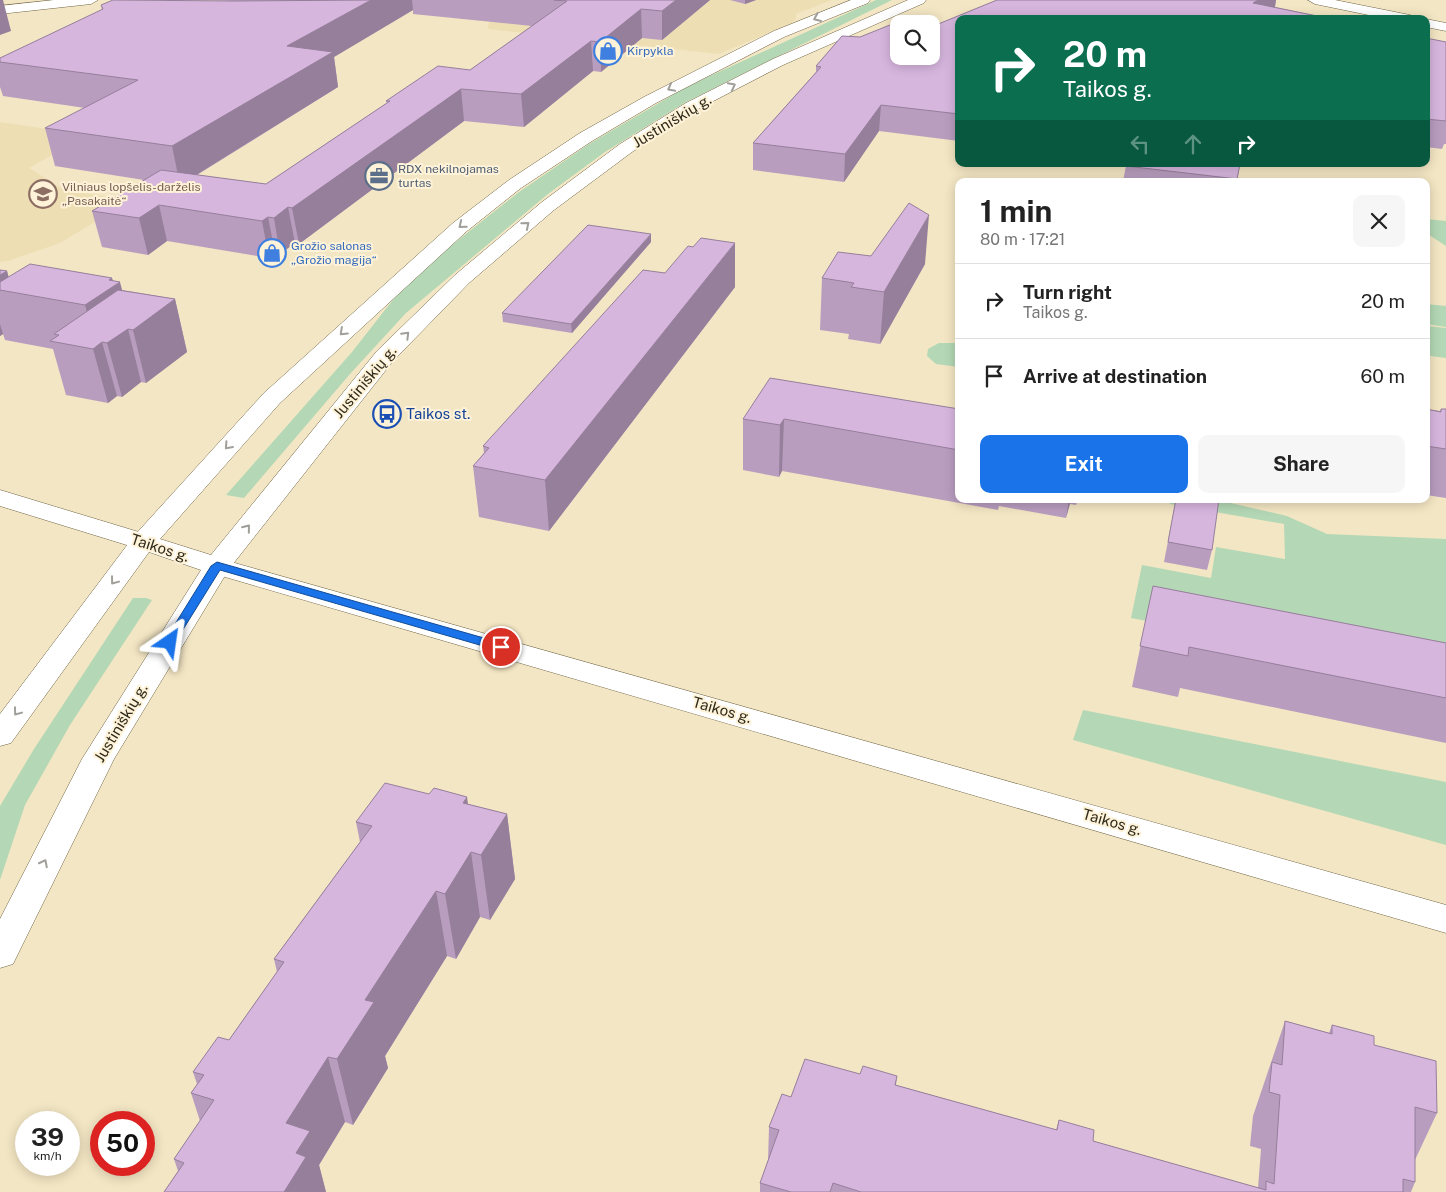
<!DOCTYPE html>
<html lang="en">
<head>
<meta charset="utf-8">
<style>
  :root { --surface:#fff; --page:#f6f6f6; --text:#222; --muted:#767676; --line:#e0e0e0; --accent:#1a73e8 }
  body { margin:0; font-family:"Public Sans",sans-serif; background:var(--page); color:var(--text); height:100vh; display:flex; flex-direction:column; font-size:19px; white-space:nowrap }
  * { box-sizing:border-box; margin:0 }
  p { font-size:16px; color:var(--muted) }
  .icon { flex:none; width:28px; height:28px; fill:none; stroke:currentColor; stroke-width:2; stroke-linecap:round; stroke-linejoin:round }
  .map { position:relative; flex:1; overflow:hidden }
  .drawer { position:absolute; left:955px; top:178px; width:475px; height:325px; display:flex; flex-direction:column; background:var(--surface); border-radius:10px; box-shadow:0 2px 12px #0003 }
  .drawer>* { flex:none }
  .hud { position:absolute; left:955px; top:15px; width:475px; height:152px; border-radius:10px; box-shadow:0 2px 12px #0003; background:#0b6e4f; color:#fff; overflow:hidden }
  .buttons { position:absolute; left:890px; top:15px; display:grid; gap:10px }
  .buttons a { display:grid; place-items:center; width:50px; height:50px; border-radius:10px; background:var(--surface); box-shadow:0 2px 12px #0003; font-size:25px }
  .speed { position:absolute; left:15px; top:1111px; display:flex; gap:10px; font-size:25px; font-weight:700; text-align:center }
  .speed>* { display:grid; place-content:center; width:65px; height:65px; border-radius:50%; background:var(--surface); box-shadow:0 2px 12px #0003; line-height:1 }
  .speed small { font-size:12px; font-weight:400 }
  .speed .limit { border:8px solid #d22; background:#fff; color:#111 }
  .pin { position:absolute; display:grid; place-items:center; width:42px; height:42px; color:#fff; margin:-21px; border:2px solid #fff; border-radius:50%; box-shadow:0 1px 5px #0007 }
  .me { position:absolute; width:55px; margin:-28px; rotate:32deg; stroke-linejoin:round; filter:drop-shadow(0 0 4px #0008) }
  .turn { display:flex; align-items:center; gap:18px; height:105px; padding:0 25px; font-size:22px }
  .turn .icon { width:65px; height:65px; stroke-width:2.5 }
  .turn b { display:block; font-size:35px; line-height:42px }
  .lanes { display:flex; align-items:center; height:48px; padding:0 25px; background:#0003; justify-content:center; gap:25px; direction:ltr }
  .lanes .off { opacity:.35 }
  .round { display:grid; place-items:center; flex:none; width:52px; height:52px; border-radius:10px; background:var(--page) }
  .summary { display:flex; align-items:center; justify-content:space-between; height:85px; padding:0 25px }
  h1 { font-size:30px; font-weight:700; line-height:38px }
  .button { display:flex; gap:10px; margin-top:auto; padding:10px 25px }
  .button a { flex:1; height:58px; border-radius:10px; background:var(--accent); color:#fff; font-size:20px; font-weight:700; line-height:58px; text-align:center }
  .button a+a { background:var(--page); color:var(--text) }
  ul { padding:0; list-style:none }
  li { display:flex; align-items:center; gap:15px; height:75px; padding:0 25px; border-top:1px solid var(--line) }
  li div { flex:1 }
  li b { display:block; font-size:19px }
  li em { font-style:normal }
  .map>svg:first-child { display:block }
  .built { fill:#eedeb4 }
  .green { fill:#b4d8b5 }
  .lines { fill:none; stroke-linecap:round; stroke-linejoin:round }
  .street-casing { stroke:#716547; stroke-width:1 }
  .secondary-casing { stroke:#716547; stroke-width:1 }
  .street { fill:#fff; fill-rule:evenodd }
  .secondary { fill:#fff; fill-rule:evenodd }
  .wall { fill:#b99dbf; fill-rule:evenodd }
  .shaded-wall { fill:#967f9b }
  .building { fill:#d7b6de; stroke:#967f9b }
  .oneway { stroke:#a19f99 }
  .route { fill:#1a73e8; stroke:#114b97 }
  .labels { text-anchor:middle; stroke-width:4; stroke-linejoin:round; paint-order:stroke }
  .far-shop-label { font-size:12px; fill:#366cbe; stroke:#fef3d8; text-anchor:start }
  .far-service-label { font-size:12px; fill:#4e5e75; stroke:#fef3d8; text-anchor:start }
  .far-education-label { font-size:12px; fill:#785e54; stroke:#fef3d8; text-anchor:start }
  .street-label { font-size:15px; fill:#2f2a1c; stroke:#fef3d8 }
  .transit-label { font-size:15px; fill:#164399; stroke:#fef3d8; text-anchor:start }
</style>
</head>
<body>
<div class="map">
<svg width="1446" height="1192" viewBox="0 0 1446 1192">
  <rect width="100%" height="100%" fill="#f3e6c4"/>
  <g class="built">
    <polygon points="521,0 832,0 796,14 796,19 791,23 719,54 488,29 489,21"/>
    <polygon points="0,122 88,135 29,168 64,190 110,197 123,205 60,243 8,261 0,262"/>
  </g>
  <g class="green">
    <polygon points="876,0 892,0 686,102 605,152 548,194 406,313 350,374 244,498 226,495 352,352 410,278 519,192 589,144 688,86"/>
    <polygon points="1426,219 1446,221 1446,246 1426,233"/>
    <polygon points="1426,304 1446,306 1446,327 1426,324"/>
    <polygon points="1427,326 1446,328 1446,358 1430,356"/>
    <polygon points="939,343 959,343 959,367 936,364 927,356 928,349"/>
    <polygon points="1171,499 1213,499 1287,516 1327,534 1446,539 1446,678 1131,618 1142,565 1211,578 1216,547 1285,559 1284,524 1170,504"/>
    <polygon points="133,598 146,598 152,600 70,725 25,805 0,880 0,806 34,749"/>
    <polygon points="1083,710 1446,782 1446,845 1073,740"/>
  </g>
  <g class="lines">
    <defs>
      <g id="street">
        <polygon points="54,0 98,0 91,4 0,14 0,6"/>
        <polygon points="0,490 152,536 156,542 152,548 143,550 0,506"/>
        <polygon points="217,558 1446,905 1446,933 208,572 204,566 208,560"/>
      </g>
      <g id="secondary">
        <polygon points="851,0 870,0 868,3 784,37 656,103 592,141 521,188 467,231 280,403 160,539 211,555 377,351 455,275 542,202 620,144 686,103 773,59 908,0 926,0 924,3 783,65 698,109 632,152 554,210 469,283 393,361 229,569 114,759 13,964 0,968 0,919 82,759 201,570 149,552 11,743 0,746 0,714 134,536 264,393 453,223 509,180 580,133 644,97 774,31"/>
        <polygon points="1308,0 1335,0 1410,15 1417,19 1388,19 1315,4"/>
        <polygon points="1426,19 1446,23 1446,31 1426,27"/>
      </g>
    </defs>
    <use href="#street" class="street-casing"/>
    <use href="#secondary" class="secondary-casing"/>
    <use href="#street" class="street"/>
    <use href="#secondary" class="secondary"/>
  </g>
  <g class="wall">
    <path d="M236 0H710L662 40 642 38 601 72 593 71 524 127 464 121 299 244 295 243 280 254 275 253 269 258 167 241 148 255 102 247 92 211 144 180 55 166 45 128 85 108 3 96 0 87V58L102 10 101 5ZM413 10V14L532 26 470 70 386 101 387 103 266 184 197 175 338 87 334 57Z"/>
    <polygon points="730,0 756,0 745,4"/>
    <polygon points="997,0 1276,0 1275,7 1332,19 959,19 959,141 879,131 844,182 753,170 753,143 816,72 816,66 842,36 860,37 890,25 899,27 899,56 931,56 931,27"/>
    <polygon points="1426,38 1446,42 1446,144 1444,144 1442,149 1426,147"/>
    <polygon points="1240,164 1237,181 1123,181 1126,166"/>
    <polygon points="651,242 572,333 503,322 502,313"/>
    <polygon points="735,243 735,287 549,531 479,517 473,466 484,453 483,446 693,247"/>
    <polygon points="871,256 925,264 880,344 848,339 849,334 820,330 822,278"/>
    <polygon points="0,270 7,271 8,277 112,278 113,281 122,290 175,299 187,352 146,383 141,382 122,397 117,396 108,403 66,395 53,349 5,340 3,334 0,336"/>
    <polygon points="959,409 959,499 1078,499 1076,505 1070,504 1066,518 999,506 998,510 782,471 779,477 743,470 743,419"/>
    <polygon points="1426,409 1440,411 1441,409 1446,409 1446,498 1426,495"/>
    <polygon points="1176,499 1212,550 1207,570 1164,562"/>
    <polygon points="1153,586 1446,643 1446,743 1180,688 1178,697 1132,687"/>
    <polygon points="468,804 507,814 515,879 490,920 480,917 456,959 447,956 385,1056 388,1068 353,1125 345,1122 319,1165 326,1192 164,1192 178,1171 174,1159 200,1121 191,1093 197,1084 193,1072 229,1040 277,972 274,959 360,842 356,822"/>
    <polygon points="1285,1021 1329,1033 1332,1025 1374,1045 1437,1113 1415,1160 1415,1182 1411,1192 760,1192 760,1183 768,1161 769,1127 791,1097 860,1074 897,1076 896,1085 1056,1130 1059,1120 1093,1141 1258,1188 1261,1149 1250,1146 1253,1116"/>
  </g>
  <g class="shaded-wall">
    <polygon points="0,0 3,0 11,31 0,35"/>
    <polygon points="371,0 412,0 413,10 334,57 338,87 180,185 172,146 287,46"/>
    <polygon points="676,0 710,0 662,40 662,11"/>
    <polygon points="745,0 756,0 745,4"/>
    <polygon points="1258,0 1276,0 1274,13 1253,3"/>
    <polygon points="641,9 642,38 601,72 600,42"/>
    <polygon points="591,41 593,71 524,127 521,94"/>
    <polygon points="461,89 464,121 299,244 292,208"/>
    <polygon points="881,105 879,131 844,182 845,154"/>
    <polygon points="159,205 167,241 148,255 139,218"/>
    <polygon points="288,207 295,243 280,254 274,218"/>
    <polygon points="929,215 925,264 880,344 884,292"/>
    <polygon points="268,217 275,253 269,258 262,221"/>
    <polygon points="651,234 651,242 572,333 571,324"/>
    <polygon points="735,243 735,287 549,531 545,480"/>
    <polygon points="7,271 13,292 0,290 0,275"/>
    <polygon points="112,278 114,286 120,282 132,329 128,329 141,382 122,397 107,343 102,342 117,396 108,403 93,349 96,347 85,305 109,280"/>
    <polygon points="175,299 187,352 146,383 133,330"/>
    <polygon points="0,324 3,334 0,336"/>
    <polygon points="784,419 782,471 779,477 780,425"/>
    <polygon points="1069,499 1071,499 1066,518"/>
    <polygon points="467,797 475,853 471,852 480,917 456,959 445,894 463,803"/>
    <polygon points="507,814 515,879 490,920 481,855"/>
    <polygon points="436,891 447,956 385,1056 388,1068 353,1125 337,1059 365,1000"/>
    <polygon points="328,1057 345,1122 319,1165 326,1192 284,1192 286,1123"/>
  </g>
  <g class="building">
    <polygon points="113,0 235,1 371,0 287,46 333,52 172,146 45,128 138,80 0,62 0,58 103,9 101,5"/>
    <polygon points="554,0 676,0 662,11 641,9 600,42 591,41 521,94 461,89 292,208 288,207 274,218 268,217 262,221 159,205 139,218 92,211 161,170 266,184 390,101 386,101 438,66 470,70 567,1"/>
    <polygon points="997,0 1258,0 1253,3 1332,19 959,19 959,114 881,105 845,154 753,143 821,67 816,66 842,36 860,37 890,25 899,27 899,56 931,56 931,27"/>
    <polygon points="1426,38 1446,42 1446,121 1426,119"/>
    <polygon points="1130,164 1240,164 1237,179 1126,166"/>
    <polygon points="909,203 929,215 884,292 851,287 854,283 822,278 838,252 871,256"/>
    <polygon points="588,225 651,234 571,324 502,313"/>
    <polygon points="701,238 735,243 545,480 473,466 489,448 483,446 643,270 665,273 688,246 693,247"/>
    <polygon points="30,264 112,278 109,280 120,282 85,305 0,290 0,282"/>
    <polygon points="0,270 7,271 0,275"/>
    <polygon points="118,290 175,299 133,330 128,329 107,343 102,342 93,349 50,341 59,335 54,334"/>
    <polygon points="770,378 959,409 959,450 784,419 780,425 743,419"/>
    <polygon points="1426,409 1441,412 1441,409 1446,409 1446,449 1426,446"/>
    <polygon points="1176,499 1219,499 1212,550 1168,542"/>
    <polygon points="1153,586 1446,643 1446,698 1189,647 1188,656 1140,646"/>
    <polygon points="385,783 429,794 434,788 467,797 463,803 507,814 481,855 471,852 445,894 436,891 365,1000 374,1002 337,1059 328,1057 286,1123 310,1131 296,1153 306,1157 284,1192 164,1192 184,1163 174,1159 214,1100 191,1093 204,1075 193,1072 218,1037 229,1040 284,962 274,959 372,826 356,822"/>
    <polygon points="1285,1021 1332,1034 1332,1025 1374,1036 1374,1045 1436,1061 1437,1113 1415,1107 1415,1182 1403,1179 1403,1192 861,1192 833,1183 830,1192 791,1192 760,1183 779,1130 769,1127 782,1094 791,1097 805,1059 860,1074 863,1066 897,1076 895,1085 1057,1130 1059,1120 1094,1130 1093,1141 1266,1190 1266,1181 1274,1184 1280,1095 1269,1092 1272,1062 1282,1065"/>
  </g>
  <defs><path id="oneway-chevron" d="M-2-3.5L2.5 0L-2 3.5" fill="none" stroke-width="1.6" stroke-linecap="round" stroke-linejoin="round" transform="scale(1.25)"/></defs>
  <g class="oneway">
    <use href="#oneway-chevron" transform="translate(817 18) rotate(157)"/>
    <use href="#oneway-chevron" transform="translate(732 86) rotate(-27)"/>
    <use href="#oneway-chevron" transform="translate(671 88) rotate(152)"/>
    <use href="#oneway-chevron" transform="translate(462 225) rotate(141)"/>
    <use href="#oneway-chevron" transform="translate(526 225) rotate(-40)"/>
    <use href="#oneway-chevron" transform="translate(343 332) rotate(137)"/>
    <use href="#oneway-chevron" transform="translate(406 335) rotate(-45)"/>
    <use href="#oneway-chevron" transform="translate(228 446) rotate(132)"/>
    <use href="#oneway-chevron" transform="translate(247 528) rotate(-51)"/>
    <use href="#oneway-chevron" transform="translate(114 581) rotate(127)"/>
    <use href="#oneway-chevron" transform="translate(17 712) rotate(127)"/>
    <use href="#oneway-chevron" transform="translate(44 863) rotate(-63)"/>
  </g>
  <polygon class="route" points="217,562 505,644 507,647 505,650 497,650 220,570 174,644 166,644 164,642 211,566"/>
  <defs>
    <symbol id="shop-ring" viewBox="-11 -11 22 22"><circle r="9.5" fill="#fef3d8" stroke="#3f7fe0" stroke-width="1.5"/><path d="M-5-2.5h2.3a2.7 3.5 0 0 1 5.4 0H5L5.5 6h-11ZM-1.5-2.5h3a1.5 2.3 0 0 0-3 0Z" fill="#3f7fe0"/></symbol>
    <symbol id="office-ring" viewBox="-11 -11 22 22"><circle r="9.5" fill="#fef3d8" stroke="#5c6f8a" stroke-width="1.5"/><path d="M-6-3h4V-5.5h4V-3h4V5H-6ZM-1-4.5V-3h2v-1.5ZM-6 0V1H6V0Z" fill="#5c6f8a"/></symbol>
    <symbol id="school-ring" viewBox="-11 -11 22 22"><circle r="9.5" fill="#fef3d8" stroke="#8d6e63" stroke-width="1.5"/><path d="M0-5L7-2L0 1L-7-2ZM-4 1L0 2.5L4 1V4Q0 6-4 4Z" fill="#8d6e63"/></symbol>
    <symbol id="bus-ring" viewBox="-11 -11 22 22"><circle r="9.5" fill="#fef3d8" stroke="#1a4fb4" stroke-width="1.5"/><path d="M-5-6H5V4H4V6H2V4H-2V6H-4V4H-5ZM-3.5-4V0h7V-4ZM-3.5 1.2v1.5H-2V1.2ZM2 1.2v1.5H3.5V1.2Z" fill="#1a4fb4"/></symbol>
  </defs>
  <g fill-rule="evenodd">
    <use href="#shop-ring" x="592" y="35" width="32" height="32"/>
    <use href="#office-ring" x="363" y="160" width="32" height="32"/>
    <use href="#school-ring" x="27" y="178" width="32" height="32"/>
    <use href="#shop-ring" x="256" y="237" width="32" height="32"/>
    <use href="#bus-ring" x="371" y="398" width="32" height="32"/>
  </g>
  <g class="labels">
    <g class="far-shop-label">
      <text x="627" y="55">Kirpykla</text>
      <text x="291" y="250">Grožio salonas<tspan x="291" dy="14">„Grožio magija“</tspan></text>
    </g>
    <g class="far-service-label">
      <text x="398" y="173">RDX nekilnojamas<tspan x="398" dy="14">turtas</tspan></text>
    </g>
    <g class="far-education-label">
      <text x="62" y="191">Vilniaus lopšelis-darželis<tspan x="62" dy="14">„Pasakaitė“</tspan></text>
    </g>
    <g class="street-label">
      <text transform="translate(672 121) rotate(-31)" y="5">Justiniškių g.</text>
      <text transform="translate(365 382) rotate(-50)" y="5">Justiniškių g.</text>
      <text transform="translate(160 548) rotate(18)" y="5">Taikos g.</text>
      <text transform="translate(722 710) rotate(16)" y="5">Taikos g.</text>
      <text transform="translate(121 723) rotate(-59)" y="5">Justiniškių g.</text>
      <text transform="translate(1112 822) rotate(16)" y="5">Taikos g.</text>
    </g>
    <g class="transit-label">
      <text x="406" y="419">Taikos st.</text>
    </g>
  </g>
</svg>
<div class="buttons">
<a><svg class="icon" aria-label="search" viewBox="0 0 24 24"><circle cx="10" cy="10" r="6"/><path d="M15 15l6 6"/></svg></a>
</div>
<div class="speed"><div>39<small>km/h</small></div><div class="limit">50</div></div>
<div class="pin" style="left:501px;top:647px;background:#d93025"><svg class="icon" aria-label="arrive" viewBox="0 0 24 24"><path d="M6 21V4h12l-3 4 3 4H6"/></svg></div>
<svg class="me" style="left:170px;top:642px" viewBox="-20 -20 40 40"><path d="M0-17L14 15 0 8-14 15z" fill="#1a73e8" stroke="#fff" stroke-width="4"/></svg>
<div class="hud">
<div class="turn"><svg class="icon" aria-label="right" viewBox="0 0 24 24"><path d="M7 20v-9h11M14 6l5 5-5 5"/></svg><div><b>20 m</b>Taikos g.</div></div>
<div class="lanes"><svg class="icon off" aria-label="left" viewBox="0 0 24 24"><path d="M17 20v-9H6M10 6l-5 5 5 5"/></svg><svg class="icon off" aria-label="ahead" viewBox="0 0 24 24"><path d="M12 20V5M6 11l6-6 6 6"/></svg><svg class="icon" aria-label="right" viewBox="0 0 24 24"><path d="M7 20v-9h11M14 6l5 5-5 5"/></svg></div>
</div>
<section class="drawer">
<div class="summary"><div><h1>1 min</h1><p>80 m · 17:21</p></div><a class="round"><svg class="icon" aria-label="close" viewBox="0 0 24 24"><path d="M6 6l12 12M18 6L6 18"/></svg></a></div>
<ul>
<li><svg class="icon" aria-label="right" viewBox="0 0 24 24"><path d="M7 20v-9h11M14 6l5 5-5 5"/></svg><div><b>Turn right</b><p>Taikos g.</p></div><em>20 m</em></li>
<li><svg class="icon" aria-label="arrive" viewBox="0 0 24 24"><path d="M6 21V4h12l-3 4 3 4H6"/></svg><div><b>Arrive at destination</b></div><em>60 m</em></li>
</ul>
<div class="button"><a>Exit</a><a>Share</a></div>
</section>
</div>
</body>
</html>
